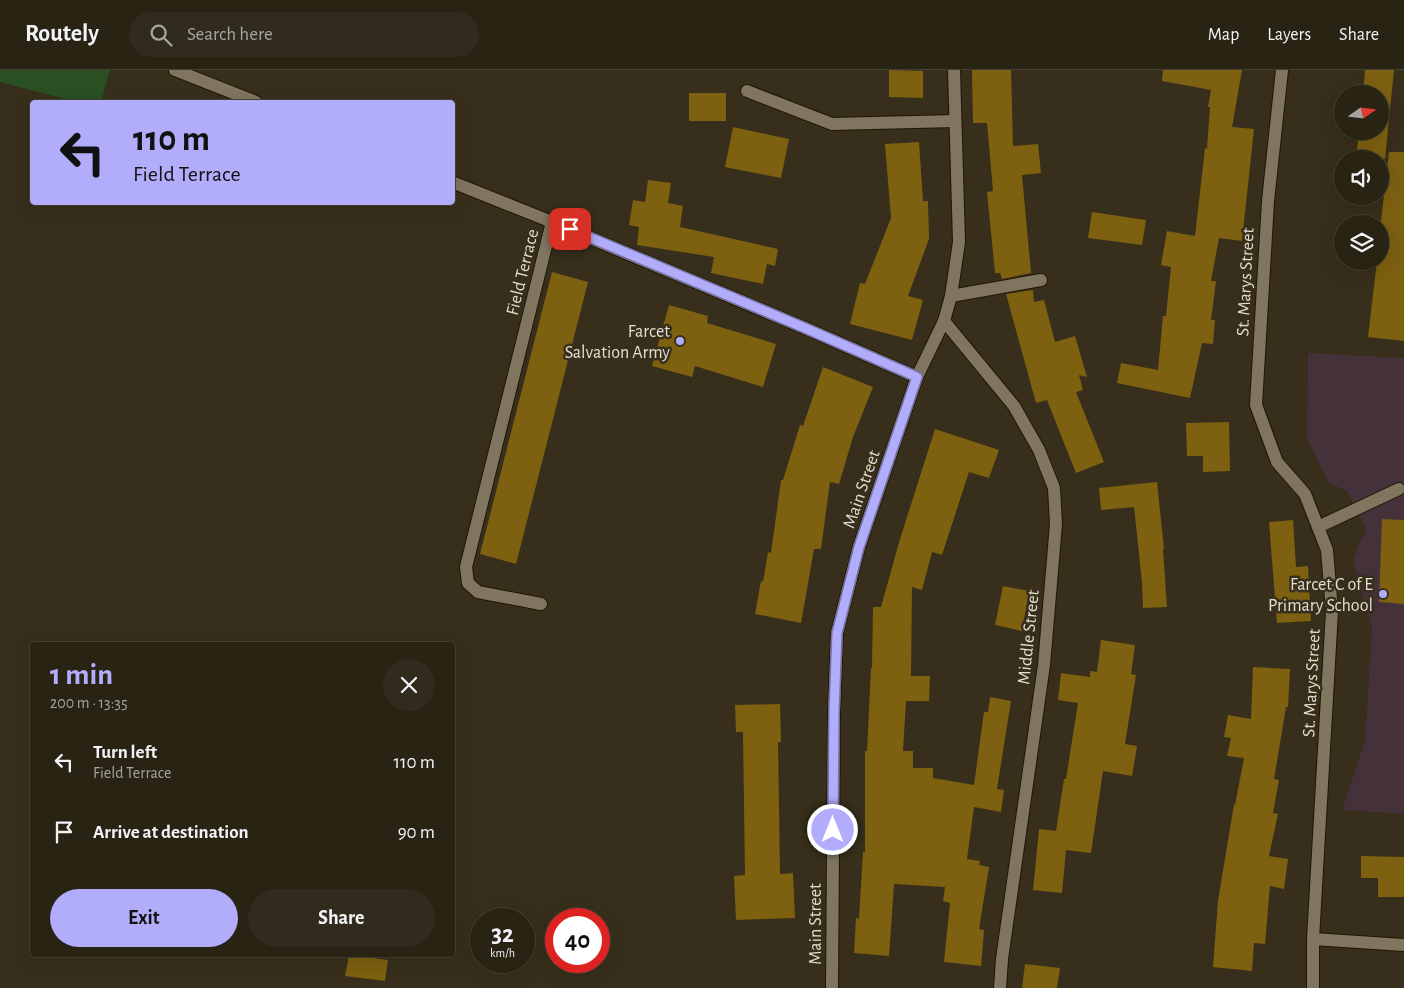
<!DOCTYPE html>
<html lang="en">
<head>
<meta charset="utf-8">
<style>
  :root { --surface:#292314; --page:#312b1d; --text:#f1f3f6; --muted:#a5a4a0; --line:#454034; --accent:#b1adfa }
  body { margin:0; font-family:"Alegreya Sans",sans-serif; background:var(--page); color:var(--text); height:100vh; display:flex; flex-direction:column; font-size:19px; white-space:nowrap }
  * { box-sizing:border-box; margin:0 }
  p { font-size:16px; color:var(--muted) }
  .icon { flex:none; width:28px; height:28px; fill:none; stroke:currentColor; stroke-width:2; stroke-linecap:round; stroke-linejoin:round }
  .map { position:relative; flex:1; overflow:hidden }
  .drawer { position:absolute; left:30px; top:572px; width:425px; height:315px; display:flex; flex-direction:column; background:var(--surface); border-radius:5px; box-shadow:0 5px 20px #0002,0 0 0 1px var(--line) }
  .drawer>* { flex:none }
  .banner { position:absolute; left:30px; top:30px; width:425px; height:105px; border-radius:5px; box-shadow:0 5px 20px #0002,0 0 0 1px var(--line); background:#b1adfa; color:#111; overflow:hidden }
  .needle { width:32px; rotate:76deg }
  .controls { position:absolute; left:1334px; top:15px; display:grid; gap:10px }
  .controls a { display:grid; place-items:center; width:55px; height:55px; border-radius:50%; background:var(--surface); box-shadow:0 5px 20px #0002,0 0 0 1px var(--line); font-size:25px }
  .speed { position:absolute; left:470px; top:838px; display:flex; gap:10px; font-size:25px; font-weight:700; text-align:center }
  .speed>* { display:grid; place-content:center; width:65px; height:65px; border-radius:50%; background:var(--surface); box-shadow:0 5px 20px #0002,0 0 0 1px var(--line); line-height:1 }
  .speed small { font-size:12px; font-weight:400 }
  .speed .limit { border:8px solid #d22; background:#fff; color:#111 }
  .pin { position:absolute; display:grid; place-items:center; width:42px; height:42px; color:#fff; margin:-21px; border-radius:10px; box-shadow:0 2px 8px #0006 }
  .me { position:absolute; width:55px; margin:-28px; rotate:0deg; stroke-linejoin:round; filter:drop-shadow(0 0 4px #0008) }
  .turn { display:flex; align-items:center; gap:18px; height:105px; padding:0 20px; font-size:22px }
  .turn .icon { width:65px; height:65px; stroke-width:2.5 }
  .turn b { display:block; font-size:35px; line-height:42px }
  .round { display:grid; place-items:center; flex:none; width:52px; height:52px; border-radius:26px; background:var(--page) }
  .head { display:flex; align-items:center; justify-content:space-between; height:85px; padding:0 20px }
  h1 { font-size:30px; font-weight:700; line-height:38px; color:var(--accent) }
  .action { display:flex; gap:10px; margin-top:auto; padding:10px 20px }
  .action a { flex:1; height:58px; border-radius:30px; background:var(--accent); color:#111; font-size:20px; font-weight:700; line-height:58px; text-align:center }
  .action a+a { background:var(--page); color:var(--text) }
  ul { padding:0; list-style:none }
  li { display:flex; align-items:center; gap:15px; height:70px; padding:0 20px }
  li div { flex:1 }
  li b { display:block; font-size:19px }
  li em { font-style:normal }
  header { display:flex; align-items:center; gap:30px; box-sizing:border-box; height:70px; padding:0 25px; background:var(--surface); border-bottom:1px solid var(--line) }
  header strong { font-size:24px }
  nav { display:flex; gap:28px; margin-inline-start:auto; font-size:18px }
  .search { width:350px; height:45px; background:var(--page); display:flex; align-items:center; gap:12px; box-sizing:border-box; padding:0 18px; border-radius:28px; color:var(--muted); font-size:19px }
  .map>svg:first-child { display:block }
  .education { fill:#443139 }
  .green { fill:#294f23 }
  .building { fill:#7d6010 }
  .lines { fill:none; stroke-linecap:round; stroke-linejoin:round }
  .lane-casing { stroke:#1f1704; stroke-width:14 }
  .street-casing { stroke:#1f1704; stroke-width:14 }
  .secondary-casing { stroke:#1f1704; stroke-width:14 }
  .lane { stroke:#807660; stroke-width:12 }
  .street { stroke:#807660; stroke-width:12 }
  .secondary { stroke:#807660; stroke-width:12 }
  .route-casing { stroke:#7370a2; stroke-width:12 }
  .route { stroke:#b1adfa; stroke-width:9 }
  .poi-dot { fill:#b1adfa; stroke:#372f1b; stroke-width:2 }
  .labels { text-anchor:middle; stroke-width:5; stroke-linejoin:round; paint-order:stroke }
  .street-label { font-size:18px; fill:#e3ddd1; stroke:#372f1b }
  .poi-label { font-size:18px; fill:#e3ddd1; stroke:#372f1b; text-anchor:end }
</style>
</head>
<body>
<header>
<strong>Routely</strong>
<div class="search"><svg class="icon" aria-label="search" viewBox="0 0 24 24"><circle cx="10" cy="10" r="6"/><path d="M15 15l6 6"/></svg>Search here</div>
<nav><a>Map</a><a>Layers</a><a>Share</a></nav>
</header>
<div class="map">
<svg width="1404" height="918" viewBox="0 0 1404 918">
  <rect width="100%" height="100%" fill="#372f1b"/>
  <polygon class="education" points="1308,283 1404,288 1404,744 1342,740 1365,670 1372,558 1353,490 1359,473 1367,461 1347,421 1329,413 1307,368"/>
  <polygon class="green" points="0,0 110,0 101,32 77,32 0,12"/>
  <g class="building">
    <polygon points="889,0 923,1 923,28 889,27"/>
    <polygon points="972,0 1011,0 1013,76 1038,74 1041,103 1022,105 1031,203 1002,209 1000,203 995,203 987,122 993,121 987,53 973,53"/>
    <polygon points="1163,0 1242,0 1232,57 1254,59 1242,171 1219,168 1211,211 1216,211 1211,250 1215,250 1213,274 1202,273 1190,328 1117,313 1121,293 1158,300 1163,246 1166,246 1171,197 1161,195 1167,161 1195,166 1205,78 1207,79 1210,37 1208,37 1211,20 1162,11"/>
    <polygon points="1365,0 1394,0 1385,89 1356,89 1359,61 1380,61 1380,24 1363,24"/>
    <rect x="689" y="23" width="37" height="28"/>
    <polygon points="733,57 789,69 781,108 725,97"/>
    <polygon points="919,72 923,131 928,131 929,169 908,226 923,230 912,270 850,254 860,213 865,214 891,148 885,74"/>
    <polygon points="1389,82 1404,82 1404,271 1368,267 1377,191 1380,191 1380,159"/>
    <polygon points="648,110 671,113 668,133 683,136 680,157 778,179 775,196 767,194 763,214 711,203 714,187 637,175 639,157 629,155 633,130 645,132"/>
    <polygon points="1092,142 1146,150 1142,175 1088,168"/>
    <polygon points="552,202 588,212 516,494 480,484"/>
    <polygon points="1033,220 1034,232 1044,230 1055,272 1075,266 1087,307 1079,305 1083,320 1076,322 1104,392 1076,403 1047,330 1036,333 1006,224"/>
    <polygon points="669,235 708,246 707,253 776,274 763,317 695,296 692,307 652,296"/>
    <polygon points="823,297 873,317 853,367 839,414 830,412 821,479 814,479 801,553 755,544 761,511 763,512 768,482 771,483 781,410 783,410 800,355 803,356"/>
    <polygon points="1229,352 1230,401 1203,402 1203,386 1187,386 1186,353"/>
    <polygon points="935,359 999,380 989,408 969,402 942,485 932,482 922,520 912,517 911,606 930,606 929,631 906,631 903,681 913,681 913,698 933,698 933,708 974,715 984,642 988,642 990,627 1011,631 997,719 1004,720 1001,742 974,737 967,789 980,791 979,795 989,797 979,859 984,860 981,896 944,892 950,833 943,831 945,817 894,814 889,886 854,883 856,848 859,849 863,782 865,782 865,681 867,681 871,598 872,598 873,537 881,537 900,469"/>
    <polygon points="1157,412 1164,479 1163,479 1167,537 1143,538 1142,512 1134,437 1101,440 1099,418"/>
    <polygon points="1382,449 1404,450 1404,534 1379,532"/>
    <polygon points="1293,450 1296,497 1308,496 1311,551 1277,553 1269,452"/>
    <polygon points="1003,516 1029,521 1022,561 995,555"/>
    <polygon points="1101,570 1135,575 1131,604 1136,605 1125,674 1137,676 1132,706 1103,701 1091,783 1066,780 1062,823 1033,820 1039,759 1056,761 1064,709 1066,709 1078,633 1058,630 1061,603 1090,607 1090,601 1097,602"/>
    <polygon points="1253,597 1290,599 1288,637 1286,637 1274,709 1279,710 1273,743 1278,744 1269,786 1288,789 1284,819 1270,816 1265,874 1254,873 1252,901 1213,897 1218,831 1234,734 1235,735 1244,688 1227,686 1231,668 1224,667 1228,645 1251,649"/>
    <polygon points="780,634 781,672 778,672 780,804 793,803 795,848 736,850 734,806 745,805 743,662 736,662 735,635"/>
    <polygon points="1361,786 1404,787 1404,827 1378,827 1378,808 1361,808"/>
    <polygon points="349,885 388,890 385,911 345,906"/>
    <polygon points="1025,894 1060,898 1057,918 1022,918"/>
  </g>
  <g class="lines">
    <defs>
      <g id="lane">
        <polyline points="175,0 256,32"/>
        <polyline points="452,112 552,152"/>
        <polyline points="1318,457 1399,419"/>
      </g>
      <g id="street">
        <polyline points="1282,0 1268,131 1256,335 1277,392 1305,424 1327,480 1332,541 1313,869 1313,918"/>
        <polyline points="747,21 832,54 955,51"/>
        <polyline points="951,226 1041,210"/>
        <polyline points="944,251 1014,336 1039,380 1054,418 1056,454 1044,595 1002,889 1000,918"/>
        <polyline points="541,534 478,522 468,513 466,497 552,152 805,258 917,307"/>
        <polyline points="1313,869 1404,875"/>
      </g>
      <polyline id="secondary" points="832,918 834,642 837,563 859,477 917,307 944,251 951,226 959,172 954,0"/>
    </defs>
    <use href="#lane" class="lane-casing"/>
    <use href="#street" class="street-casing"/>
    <use href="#secondary" class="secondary-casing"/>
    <use href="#lane" class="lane"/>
    <use href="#street" class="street"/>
    <use href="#secondary" class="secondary"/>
  </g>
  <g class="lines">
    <defs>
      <polyline id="route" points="570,159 805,258 917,307 859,477 837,563 834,642 833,760"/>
    </defs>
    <use href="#route" class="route-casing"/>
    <use href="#route" class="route"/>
  </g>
  <g class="poi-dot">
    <circle cx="680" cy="271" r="5"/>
    <circle cx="1383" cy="524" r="5"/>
  </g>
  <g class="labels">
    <g class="street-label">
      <text transform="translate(522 202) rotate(-76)" y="6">Field Terrace</text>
      <text transform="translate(1245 212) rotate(-87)" y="6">St. Marys Street</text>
      <text transform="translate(861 419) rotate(-71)" y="6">Main Street</text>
      <text transform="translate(1028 567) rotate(-84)" y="6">Middle Street</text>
      <text transform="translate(1311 613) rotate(-87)" y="6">St. Marys Street</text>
      <text transform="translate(815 854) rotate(-90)" y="6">Main Street</text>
    </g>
    <g class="poi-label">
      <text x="670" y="267">Farcet<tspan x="670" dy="21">Salvation Army</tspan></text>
      <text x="1373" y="520">Farcet C of E<tspan x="1373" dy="21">Primary School</tspan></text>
    </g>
  </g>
</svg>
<div class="controls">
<a><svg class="needle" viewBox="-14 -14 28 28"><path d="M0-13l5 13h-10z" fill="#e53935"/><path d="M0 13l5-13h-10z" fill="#a5a4a0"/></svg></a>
<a><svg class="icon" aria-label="sound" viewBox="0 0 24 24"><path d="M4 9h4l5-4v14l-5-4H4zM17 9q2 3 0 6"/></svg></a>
<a><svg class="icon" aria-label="layers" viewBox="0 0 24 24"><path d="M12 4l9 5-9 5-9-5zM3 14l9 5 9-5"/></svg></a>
</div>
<div class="speed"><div>32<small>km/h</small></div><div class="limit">40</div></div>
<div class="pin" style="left:570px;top:159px;background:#d93025"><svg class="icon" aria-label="arrive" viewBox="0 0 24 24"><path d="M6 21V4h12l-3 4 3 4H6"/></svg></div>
<svg class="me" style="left:833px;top:760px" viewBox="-20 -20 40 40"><circle r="17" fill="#b1adfa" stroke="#fff" stroke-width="3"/><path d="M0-11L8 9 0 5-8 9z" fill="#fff"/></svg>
<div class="banner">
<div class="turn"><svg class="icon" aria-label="left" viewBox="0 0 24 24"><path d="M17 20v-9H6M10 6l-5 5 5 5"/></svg><div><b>110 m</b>Field Terrace</div></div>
</div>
<section class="drawer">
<div class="head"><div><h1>1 min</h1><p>200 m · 13:35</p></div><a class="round"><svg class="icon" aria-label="close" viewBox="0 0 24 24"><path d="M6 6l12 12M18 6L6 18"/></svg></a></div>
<ul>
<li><svg class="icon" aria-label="left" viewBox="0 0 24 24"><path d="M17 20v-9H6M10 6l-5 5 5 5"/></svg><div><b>Turn left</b><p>Field Terrace</p></div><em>110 m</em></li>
<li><svg class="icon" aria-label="arrive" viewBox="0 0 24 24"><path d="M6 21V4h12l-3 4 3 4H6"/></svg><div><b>Arrive at destination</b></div><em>90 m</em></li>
</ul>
<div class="action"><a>Exit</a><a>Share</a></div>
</section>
</div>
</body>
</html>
